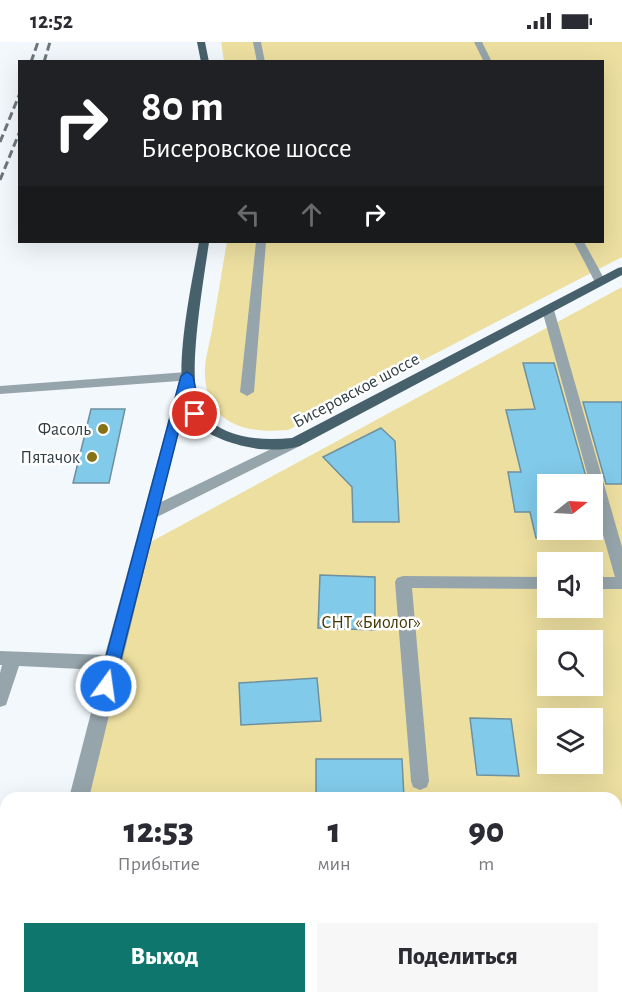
<!DOCTYPE html>
<html lang="ru">
<head>
<meta charset="utf-8">
<style>
  :root { --surface:#fff; --page:#f7f7f7; --text:#2b2b33; --muted:#7c7c81; --accent:#0f766e }
  body { margin:0; font-family:"Alegreya Sans",sans-serif; background:var(--page); color:var(--text); height:100vh; display:flex; flex-direction:column; font-size:22px; white-space:nowrap }
  * { box-sizing:border-box; margin:0 }
  p { font-size:20px; color:var(--muted) }
  .icon { flex:none; width:33px; height:33px; fill:none; stroke:currentColor; stroke-width:2; stroke-linecap:round; stroke-linejoin:round }
  .map { position:relative; flex:1; overflow:hidden }
  .sheet { position:absolute; left:0px; top:750px; width:622px; height:212px; display:flex; flex-direction:column; background:var(--surface); border-radius:18px 18px 0 0; box-shadow:0 6px 24px #0002 }
  .sheet>* { flex:none }
  .guide { position:absolute; left:18px; top:18px; width:586px; height:183px; border-radius:0px; box-shadow:0 6px 24px #0002; background:#202124; color:#fff; overflow:hidden }
  .needle { width:39px; rotate:72deg }
  .buttons { position:absolute; left:537px; top:432px; display:grid; gap:12px }
  .buttons a { display:grid; place-items:center; width:66px; height:66px; border-radius:0px; background:var(--surface); box-shadow:0 6px 24px #0002; font-size:30px }
  .pin { position:absolute; display:grid; place-items:center; width:51px; height:51px; color:#fff; margin:-26px; border:3px solid #fff; border-radius:50%; box-shadow:0 2px 6px #0007 }
  .me { position:absolute; width:66px; margin:-33px; rotate:14deg; stroke-linejoin:round; filter:drop-shadow(0 0 4px #0008) }
  .turn { display:flex; align-items:center; gap:21px; height:126px; padding:0 24px; font-size:27px }
  .turn .icon { width:78px; height:78px; stroke-width:2.5 }
  .turn b { display:block; font-size:42px; line-height:51px }
  .lanes { display:flex; align-items:center; height:57px; padding:0 24px; background:#0003; justify-content:center; gap:30px; direction:ltr }
  .lanes .off { opacity:.35 }
  .eta { display:flex; justify-content:space-evenly; align-items:center; height:102px; text-align:center }
  .eta b { font-size:36px; font-weight:800; line-height:42px }
  .action { display:flex; gap:12px; margin-top:auto; padding:12px 24px }
  .action a { flex:1; height:69px; border-radius:0px; background:var(--accent); color:#fff; font-size:24px; font-weight:800; line-height:69px; text-align:center }
  .action a+a { background:var(--page); color:var(--text) }
  .status { display:flex; justify-content:space-between; align-items:center; height:42px; padding:0 30px; background:var(--surface); direction:ltr }
  .status svg { height:16px; fill:currentColor }
  .map>svg:first-child { display:block }
  .green { fill:#eddfa0; fill-rule:evenodd }
  .building { fill:#81cae9; stroke:#6f909e; stroke-width:1.5 }
  .lines { fill:none; stroke-linecap:round; stroke-linejoin:round }
  .minor { fill:#96a5ab; fill-rule:evenodd }
  .major { fill:#47616c; fill-rule:evenodd }
  .rail { stroke:#6c777c; stroke-width:3; stroke-dasharray:8 4; stroke-linecap:butt }
  .route { fill:#1a73e8; stroke:#114b97; stroke-width:1.5 }
  .poi-dot { fill:#857214; stroke:#fff; stroke-width:2 }
  .labels { text-anchor:middle; stroke-width:5; stroke-linejoin:round; paint-order:stroke }
  .street-label { font-size:18px; fill:#303e44; stroke:#fff }
  .poi-label { font-size:18px; fill:#303e44; stroke:#fff; text-anchor:end }
  .park-label { font-size:18px; fill:#423701; stroke:#fff }
</style>
</head>
<body>
<div class="status"><b>12:52</b><svg viewBox="0 0 49 12"><path d="M0 12V9h3v3zM5 12V6h3v6zM10 12V3h3v9zM15 12V0h3v12zM26 1h20v11H26zM47 4h2v5h-2z"/></svg></div>
<div class="map">
<svg width="622" height="961" viewBox="0 0 622 961">
  <rect width="100%" height="100%" fill="#f2f8fc"/>
  <g class="green">
    <path d="M221 0H622V215L288 388C245 392 207 382 205 333 204 317 211 298 213 282 218 255 222 227 227 200H603V20L224 19Z"/>
    <path d="M622 245V961H30L31 956H616V756H79L143 504ZM548 442H592V488H548ZM548 520H592V566H548ZM548 598H592V644H548ZM548 676H592V722H548Z"/>
  </g>
  <g class="building">
    <polygon points="523,321 554,321 588,442 548,442 548,495 536,496 530,470 515,470 508,430 521,430 506,368 535,367"/>
    <polygon points="583,360 622,360 622,442 606,442"/>
    <polygon points="91,367 125,367 109,441 73,441"/>
    <polygon points="381,386 395,399 399,480 353,480 352,445 323,415"/>
    <polygon points="320,533 375,535 375,588 318,586"/>
    <polygon points="317,636 321,679 241,683 239,641"/>
    <polygon points="470,676 511,677 519,734 477,733"/>
    <polygon points="316,717 402,717 404,756 316,756"/>
  </g>
  <g class="lines">
    <g class="minor">
      <polygon points="253,0 261,0 265,20 257,20"/>
      <polygon points="474,0 482,0 492,20 484,20"/>
      <polygon points="256,200 266,200 254,350 247,354 240,350"/>
      <polygon points="574,200 584,200 606,240 604,242 596,242"/>
      <polygon points="548,264 554,268 622,505 622,547 592,547 592,535 615,535 592,454 592,442 590,442 542,268"/>
      <polygon points="187,330 193,334 161,460 290,398 300,398 302,401 300,404 157,475 89,756 69,756 102,628 19,624 6,663 0,665 0,631 2,623 0,623 0,609 105,613 179,339 0,352 0,344"/>
      <polygon points="403,534 548,535 548,547 412,546 429,739 427,745 420,748 413,745 411,739 395,540 397,536"/>
      <polygon points="20,956 42,956 41,961 19,961"/>
      <rect x="412" y="956" width="22" height="5"/>
    </g>
    <g class="major">
      <polygon points="197,0 205,0 209,20 201,20"/>
      <path d="M199 200H209C205 231 183 350 203 372 225 397 262 399 292 396L618 226 622 225V233L300 404C280 410 255 408 236 402 221 398 197 388 189 374 170 338 192 241 199 200Z"/>
    </g>
    <g class="rail">
      <polyline points="31,20 38,0"/>
      <polyline points="44,20 50,0"/>
      <polyline points="0,100 20,51"/>
      <polyline points="0,138 20,89"/>
    </g>
  </g>
  <polygon class="route" points="187,330 193,334 201,372 199,375 190,375 186,360 114,644 112,648 106,650 101,648 98,644 181,334"/>
  <g class="poi-dot">
    <circle cx="103" cy="387" r="6"/>
    <circle cx="92" cy="415" r="6"/>
  </g>
  <g class="labels">
    <g class="street-label">
      <text transform="translate(356 348) rotate(-28)" y="6">Бисеровское шоссе</text>
    </g>
    <g class="poi-label">
      <text x="91" y="393">Фасоль</text>
      <text x="80" y="421">Пятачок</text>
    </g>
    <g class="park-label">
      <text x="371" y="586">СНТ «Биолог»</text>
    </g>
  </g>
</svg>
<div class="buttons">
<a><svg class="needle" viewBox="-14 -14 28 28"><path d="M0-13l5 13h-10z" fill="#e53935"/><path d="M0 13l5-13h-10z" fill="#7c7c81"/></svg></a>
<a><svg class="icon" aria-label="sound" viewBox="0 0 24 24"><path d="M4 9h4l5-4v14l-5-4H4zM17 9q2 3 0 6"/></svg></a>
<a><svg class="icon" aria-label="search" viewBox="0 0 24 24"><circle cx="10" cy="10" r="6"/><path d="M15 15l6 6"/></svg></a>
<a><svg class="icon" aria-label="layers" viewBox="0 0 24 24"><path d="M12 4l9 5-9 5-9-5zM3 14l9 5 9-5"/></svg></a>
</div>
<div class="pin" style="left:195px;top:372px;background:#d93025"><svg class="icon" aria-label="arrive" viewBox="0 0 24 24"><path d="M6 21V4h12l-3 4 3 4H6"/></svg></div>
<svg class="me" style="left:106px;top:644px" viewBox="-20 -20 40 40"><circle r="17" fill="#1a73e8" stroke="#fff" stroke-width="3"/><path d="M0-11L8 9 0 5-8 9z" fill="#fff"/></svg>
<div class="guide">
<div class="turn"><svg class="icon" aria-label="right" viewBox="0 0 24 24"><path d="M7 20v-9h11M14 6l5 5-5 5"/></svg><div><b>80 m</b>Бисеровское шоссе</div></div>
<div class="lanes"><svg class="icon off" aria-label="left" viewBox="0 0 24 24"><path d="M17 20v-9H6M10 6l-5 5 5 5"/></svg><svg class="icon off" aria-label="ahead" viewBox="0 0 24 24"><path d="M12 20V5M6 11l6-6 6 6"/></svg><svg class="icon" aria-label="right" viewBox="0 0 24 24"><path d="M7 20v-9h11M14 6l5 5-5 5"/></svg></div>
</div>
<section class="sheet">
<div class="eta">
<div><b>12:53</b><p>Прибытие</p></div>
<div><b>1</b><p>мин</p></div>
<div><b>90</b><p>m</p></div>
</div>
<div class="action"><a>Выход</a><a>Поделиться</a></div>
</section>
</div>
</body>
</html>
